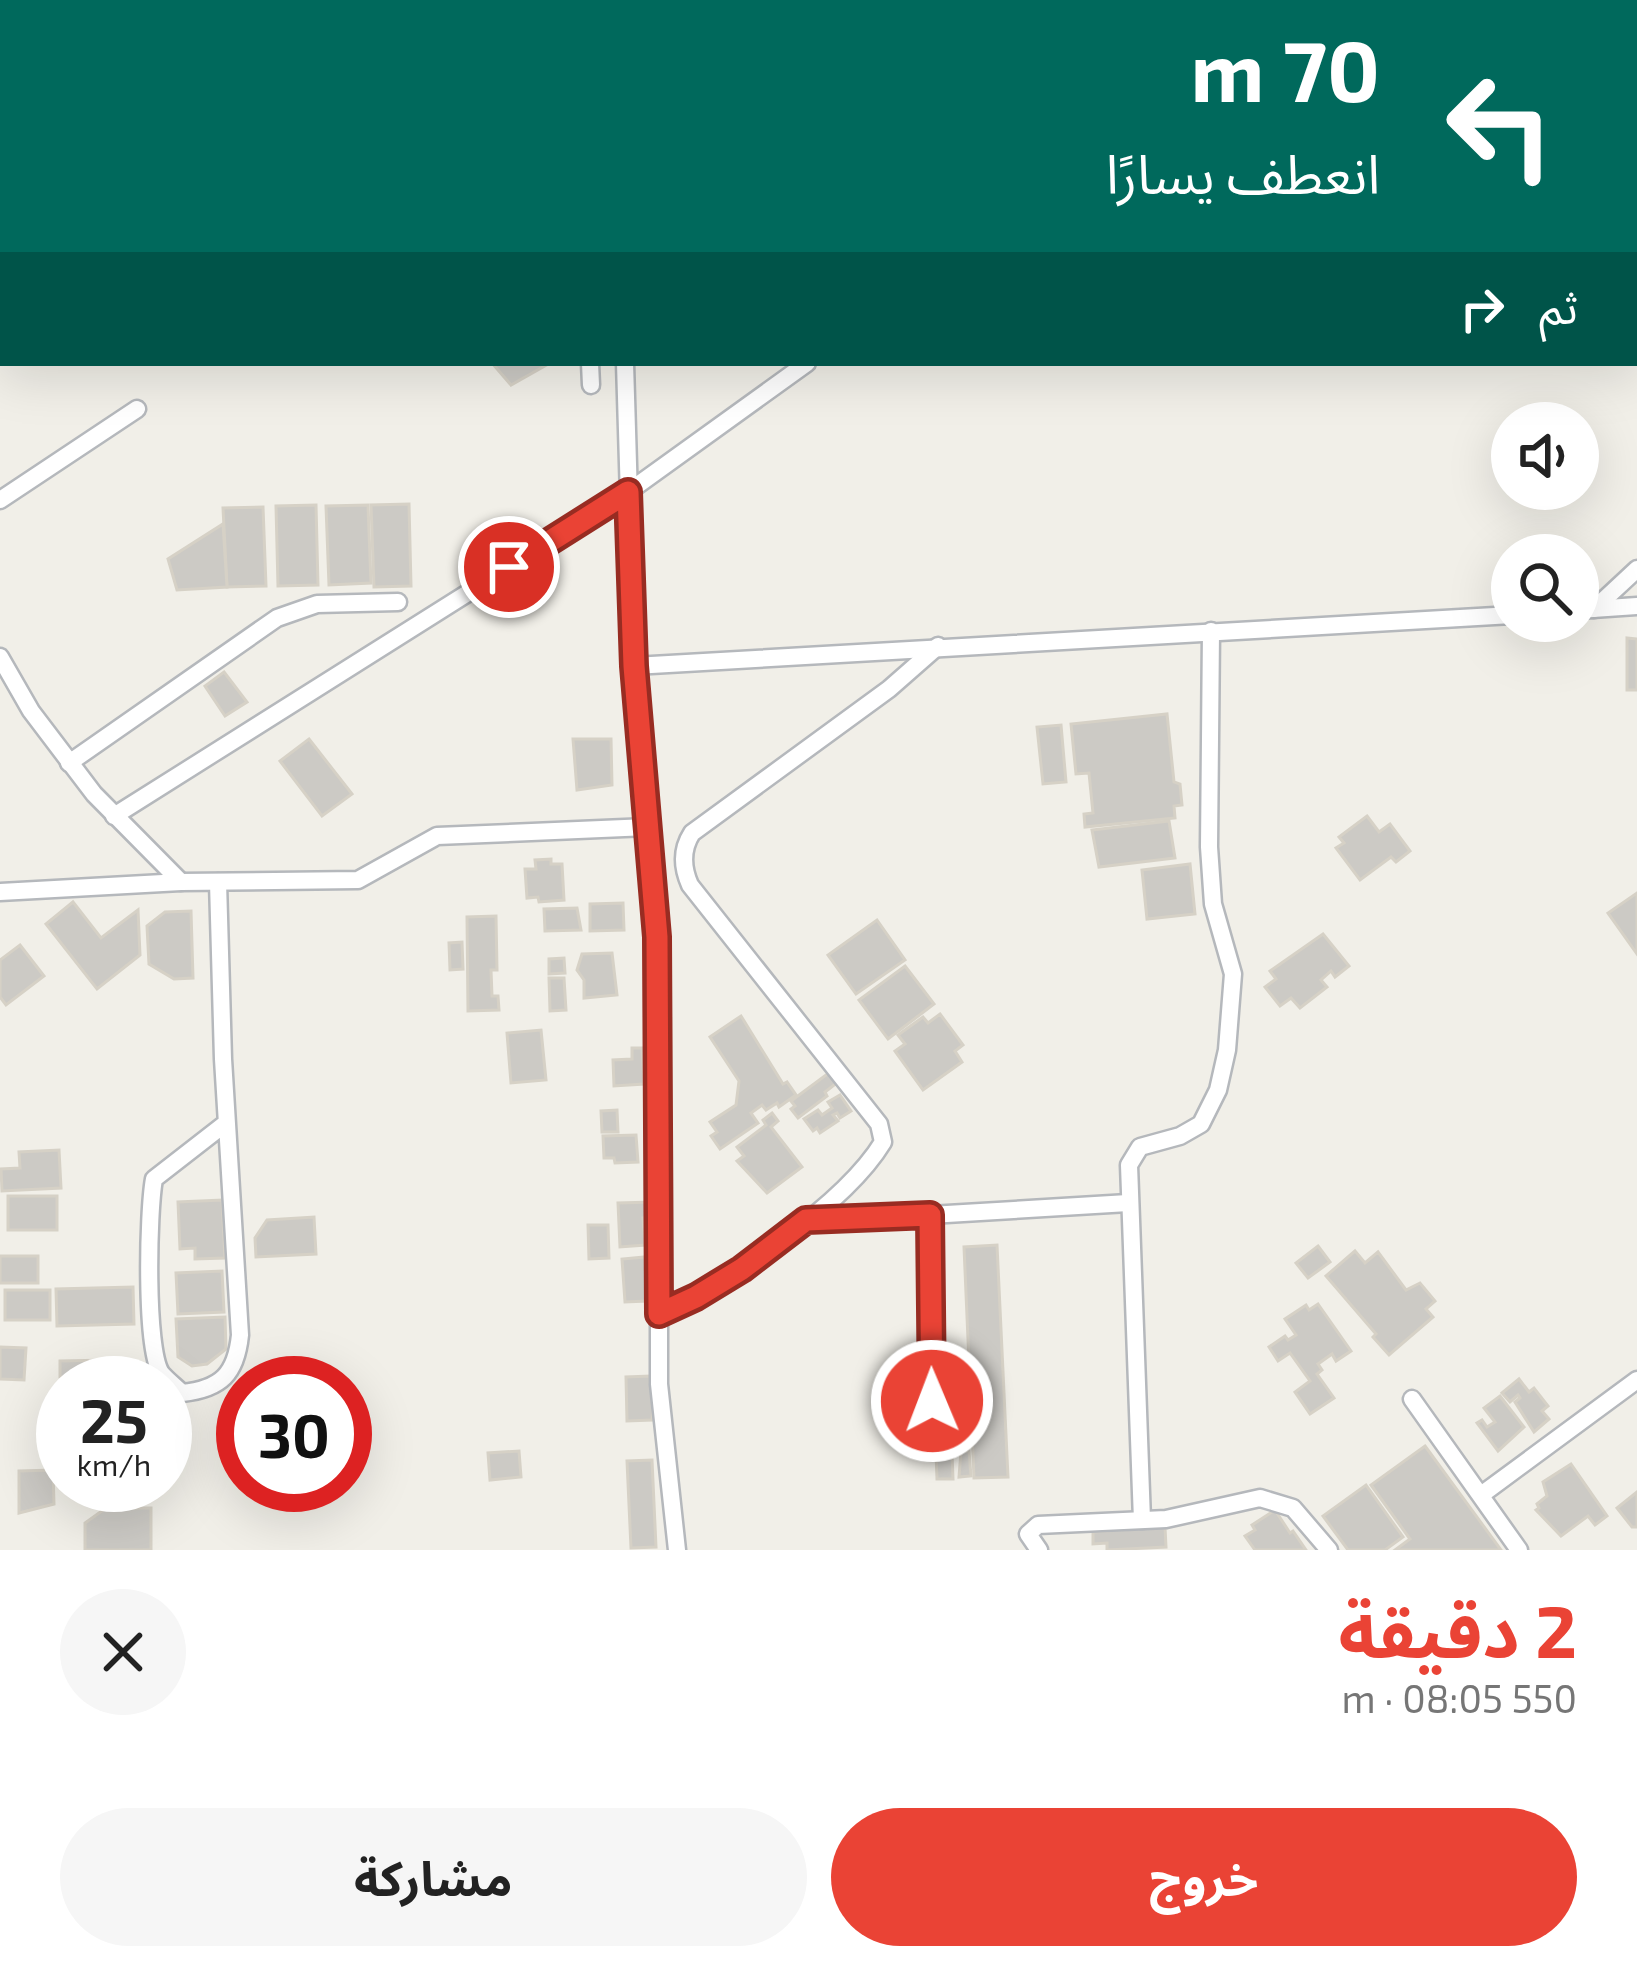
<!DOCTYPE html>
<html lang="ar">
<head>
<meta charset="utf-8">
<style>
  :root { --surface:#fff; --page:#f6f6f6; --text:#222; --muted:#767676; --accent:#ea4335 }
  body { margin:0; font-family:"Exo 2","Noto Sans Arabic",sans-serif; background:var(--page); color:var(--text); direction:rtl; height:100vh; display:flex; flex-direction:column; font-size:45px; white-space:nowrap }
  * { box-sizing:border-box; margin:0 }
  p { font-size:39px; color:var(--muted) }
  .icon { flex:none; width:66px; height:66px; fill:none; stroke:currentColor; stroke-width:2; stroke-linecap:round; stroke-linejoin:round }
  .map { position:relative; height:1550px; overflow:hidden; direction:ltr }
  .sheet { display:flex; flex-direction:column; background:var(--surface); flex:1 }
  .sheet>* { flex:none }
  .guide { position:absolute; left:0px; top:0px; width:1638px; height:366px; box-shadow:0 12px 48px #0002; direction:rtl; background:#00695c; color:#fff; overflow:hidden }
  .fabs { position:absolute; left:1491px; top:402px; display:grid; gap:24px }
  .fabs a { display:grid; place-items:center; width:108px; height:108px; border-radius:50%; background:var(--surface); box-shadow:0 12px 48px #0002; font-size:60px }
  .speed { position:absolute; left:36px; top:1356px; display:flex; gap:24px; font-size:60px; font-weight:700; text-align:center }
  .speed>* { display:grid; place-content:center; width:156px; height:156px; border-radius:50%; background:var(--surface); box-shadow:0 12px 48px #0002; line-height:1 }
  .speed small { font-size:30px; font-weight:400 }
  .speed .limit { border:18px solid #d22; background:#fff; color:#111 }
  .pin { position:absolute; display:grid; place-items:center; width:102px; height:102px; color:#fff; margin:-51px; border:6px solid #fff; border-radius:50%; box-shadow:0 3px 12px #0007 }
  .me { position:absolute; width:132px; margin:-66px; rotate:359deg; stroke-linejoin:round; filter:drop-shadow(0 0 9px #0008) }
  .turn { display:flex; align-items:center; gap:42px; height:252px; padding:0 60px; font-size:54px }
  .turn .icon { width:156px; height:156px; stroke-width:2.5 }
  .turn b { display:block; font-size:84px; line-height:102px }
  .then { display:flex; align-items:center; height:114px; padding:0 60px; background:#0003; gap:24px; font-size:45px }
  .round { display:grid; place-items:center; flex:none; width:126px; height:126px; border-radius:63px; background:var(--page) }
  .head { display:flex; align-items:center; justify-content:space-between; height:204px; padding:0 60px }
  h1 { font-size:72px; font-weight:700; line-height:90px; color:var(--accent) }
  .button { display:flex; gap:24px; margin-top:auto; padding:24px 60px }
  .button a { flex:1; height:138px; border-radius:72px; background:var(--accent); color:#fff; font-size:48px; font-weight:700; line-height:138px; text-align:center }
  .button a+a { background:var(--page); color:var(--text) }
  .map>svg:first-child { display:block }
  .building { fill:#cccac5; stroke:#d6d1c6; stroke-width:3 }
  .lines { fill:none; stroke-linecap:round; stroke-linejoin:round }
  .street-casing { stroke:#b5b8bc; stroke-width:21 }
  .street { stroke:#fff; stroke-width:16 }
  .route-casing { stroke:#982c22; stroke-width:30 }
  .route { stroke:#ea4335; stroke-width:21 }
</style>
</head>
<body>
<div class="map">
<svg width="1637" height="1550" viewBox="0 0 1637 1550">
  <rect width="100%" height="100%" fill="#f1efe8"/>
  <g class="building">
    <polygon points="492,363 550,363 511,385"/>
    <polygon points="409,504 411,586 374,587 371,505"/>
    <polygon points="316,505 318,585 278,586 276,506"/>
    <polygon points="368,505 371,583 329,585 326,506"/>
    <polygon points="263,507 266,586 227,587 223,508"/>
    <polygon points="223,524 227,587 177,590 168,559"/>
    <polygon points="1627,638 1637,639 1637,690 1627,690"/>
    <polygon points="224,672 247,702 225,716 205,686"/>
    <polygon points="1167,714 1174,782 1180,784 1182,805 1174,806 1175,818 1085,827 1084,814 1093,813 1089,773 1076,774 1071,724"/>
    <polygon points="1061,725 1066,782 1043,784 1037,727"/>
    <polygon points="309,739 352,794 322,816 280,761"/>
    <polygon points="573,739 611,739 612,785 577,790"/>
    <polygon points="1367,816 1379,832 1390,824 1410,851 1396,862 1391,857 1360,880 1336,848 1344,843 1339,837"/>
    <polygon points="1169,821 1175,858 1099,867 1092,830"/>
    <polygon points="551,859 551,864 562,864 564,900 539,902 538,897 527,898 525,869 536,869 535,860"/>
    <polygon points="1190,864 1195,914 1147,919 1142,870"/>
    <polygon points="1637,893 1637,954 1608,913"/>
    <polygon points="73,902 101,938 138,910 140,955 97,989 46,924"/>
    <polygon points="623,903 624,930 590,931 590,904"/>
    <polygon points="577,908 581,930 545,931 544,909"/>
    <polygon points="191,911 193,978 174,979 149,964 147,926 165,912"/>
    <polygon points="496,916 497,970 491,970 492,996 498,996 499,1010 468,1011 467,917"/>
    <polygon points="877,920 905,960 856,994 828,955"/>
    <polygon points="1323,934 1349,966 1335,977 1331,971 1321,980 1327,987 1300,1008 1291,998 1280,1006 1265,987 1276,979 1270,971"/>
    <polygon points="462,942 463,969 450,970 449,943"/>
    <polygon points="20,945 44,976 6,1005 0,997 0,960"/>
    <polygon points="612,953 617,995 584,998 584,980 577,970 582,954"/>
    <polygon points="564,958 565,973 549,974 549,959"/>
    <polygon points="905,966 934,1004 888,1039 859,1000"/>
    <polygon points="549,978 564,978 566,1010 550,1011"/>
    <polygon points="940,1014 963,1045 955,1051 962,1062 923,1090 895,1051 905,1044 898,1035 923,1017 928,1023"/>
    <polygon points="741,1016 783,1084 787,1082 796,1095 779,1107 777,1103 766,1110 762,1105 751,1113 758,1123 720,1149 711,1136 717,1132 710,1122 736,1105 739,1081 710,1037"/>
    <polygon points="541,1030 546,1080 511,1083 507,1033"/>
    <polygon points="632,1048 642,1048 644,1084 614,1086 613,1060 632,1059"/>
    <polygon points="830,1072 838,1082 825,1092 827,1096 798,1118 791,1109 795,1106 791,1101"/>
    <polygon points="840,1095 851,1111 840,1118 837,1113 833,1115 838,1121 820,1133 817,1128 813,1131 804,1119 818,1110 822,1115 832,1108 828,1102"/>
    <polygon points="617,1110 618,1132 602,1132 601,1111"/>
    <polygon points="772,1113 778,1121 771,1127 802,1167 767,1193 737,1161 744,1156 737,1147 766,1125 763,1120"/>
    <polygon points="636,1135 638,1162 615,1163 614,1158 604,1158 603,1136"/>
    <polygon points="59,1150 61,1188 2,1191 1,1169 20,1168 19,1152"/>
    <rect x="8" y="1196" width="49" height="34"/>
    <polygon points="222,1200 225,1258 195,1259 195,1248 180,1249 178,1202"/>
    <polygon points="653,1202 654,1218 643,1218 645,1245 620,1247 618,1203"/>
    <polygon points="314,1217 316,1254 256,1257 255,1238 267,1220"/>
    <polygon points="588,1225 608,1225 609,1258 589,1259"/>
    <polygon points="997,1245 1008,1477 974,1478 964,1247"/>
    <polygon points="1318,1246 1330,1262 1308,1278 1296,1263"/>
    <polygon points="1355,1251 1365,1263 1378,1252 1406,1290 1420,1283 1435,1301 1426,1309 1433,1317 1389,1355 1373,1337 1376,1334 1326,1276"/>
    <rect x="0" y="1256" width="38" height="27"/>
    <polygon points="645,1257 647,1301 625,1302 622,1259"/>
    <polygon points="222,1271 224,1312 178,1314 176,1273"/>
    <polygon points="133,1287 134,1324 57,1326 56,1289"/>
    <rect x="5" y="1290" width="45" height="30"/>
    <polygon points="1318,1304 1351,1351 1336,1361 1332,1354 1318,1364 1322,1370 1317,1374 1334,1398 1310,1414 1295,1392 1310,1381 1290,1353 1278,1361 1269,1347 1285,1336 1288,1340 1296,1335 1285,1319 1306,1305 1309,1310"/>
    <polygon points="225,1317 226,1349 207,1364 192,1366 178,1357 176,1319"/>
    <polygon points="0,1347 26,1348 24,1380 0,1379"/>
    <polygon points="110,1360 110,1376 60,1377 60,1361"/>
    <polygon points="650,1376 650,1382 655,1382 652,1420 627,1421 626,1377"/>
    <polygon points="1519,1379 1529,1392 1534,1388 1548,1406 1542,1411 1549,1419 1534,1432 1515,1402 1520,1398 1518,1395 1510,1402 1502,1393"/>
    <polygon points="1500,1396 1524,1427 1498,1451 1477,1423 1482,1420 1487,1427 1495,1422 1484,1408"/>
    <polygon points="1425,1446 1501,1550 1395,1550 1410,1539 1371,1485"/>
    <polygon points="519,1451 521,1477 490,1480 488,1453"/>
    <polygon points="961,1451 969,1451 971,1476 959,1477"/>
    <polygon points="936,1453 952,1453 953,1479 937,1479"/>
    <polygon points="652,1460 656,1547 631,1548 627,1461"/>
    <polygon points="1571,1464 1607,1516 1595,1525 1588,1516 1561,1536 1536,1510 1539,1508 1537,1504 1547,1496 1543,1482"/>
    <polygon points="53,1470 54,1504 19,1513 19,1471"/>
    <polygon points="1366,1485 1403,1537 1385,1550 1348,1550 1323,1516"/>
    <polygon points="1637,1492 1637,1527 1632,1527 1617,1508"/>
    <polygon points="106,1508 151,1508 151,1550 85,1550 85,1523"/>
    <polygon points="1275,1510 1290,1533 1293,1531 1306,1550 1255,1550 1245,1536 1255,1530 1252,1525"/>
    <polygon points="1165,1527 1166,1547 1107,1550 1107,1543 1093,1544 1093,1532"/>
  </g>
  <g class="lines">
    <defs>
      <g id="street">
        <polyline points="127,0 129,3"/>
        <polyline points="611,0 611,3"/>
        <polyline points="430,3 480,3"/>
        <polyline points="1001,3 1005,0"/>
        <polyline points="1277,3 1281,0"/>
        <polyline points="0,62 3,67"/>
        <polyline points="1635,255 1637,255"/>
        <polyline points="0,347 3,346"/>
        <polyline points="590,363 591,385"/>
        <polyline points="625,363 634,666 655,898 659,1014 659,1384 677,1550"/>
        <polyline points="0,500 137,409"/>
        <polyline points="1594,609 1637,569"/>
        <polyline points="1578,610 1637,606"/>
        <polyline points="0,657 31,711 94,794 181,882"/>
        <polyline points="634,666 1512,615"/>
        <polyline points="69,763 277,618 317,604 398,602"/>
        <polyline points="114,816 628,492 807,363"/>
        <path d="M218 882 223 1059 240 1335C236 1374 221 1389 182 1393 176 1387 167 1380 161 1373 145 1348 148 1212 154 1179L226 1123"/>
        <polyline points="0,892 181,882 358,880 437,836 648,827"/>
        <polyline points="807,1220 930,1215"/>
        <path d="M659 1314C727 1283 844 1206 883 1142L879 1124 690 885C682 867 681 850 692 833L889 689 938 646"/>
        <polyline points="1412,1399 1519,1550"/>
        <polyline points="932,1401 930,1215 1128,1203"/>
        <polyline points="1481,1495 1637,1380"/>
        <polyline points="1142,1520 1129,1165 1140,1147 1180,1136 1201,1124 1218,1090 1227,1050 1233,974 1213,904 1209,847 1211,631"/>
        <polyline points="1039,1550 1028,1534 1038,1525 1166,1519 1260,1498 1293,1508 1329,1550"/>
      </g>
    </defs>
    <use href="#street" class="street-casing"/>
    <use href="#street" class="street"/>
  </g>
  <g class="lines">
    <defs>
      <polyline id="route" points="509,567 628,492 634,666 657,937 659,1314 696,1297 742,1269 806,1220 930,1215 932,1401"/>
    </defs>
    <use href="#route" class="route-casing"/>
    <use href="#route" class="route"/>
  </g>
</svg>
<div class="fabs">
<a><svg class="icon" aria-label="sound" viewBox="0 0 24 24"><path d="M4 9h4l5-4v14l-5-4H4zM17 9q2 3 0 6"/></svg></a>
<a><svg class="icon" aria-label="search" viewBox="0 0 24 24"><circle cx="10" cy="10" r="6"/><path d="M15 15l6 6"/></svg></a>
</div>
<div class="speed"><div>25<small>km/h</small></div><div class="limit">30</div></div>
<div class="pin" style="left:509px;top:567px;background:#d93025"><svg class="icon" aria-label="arrive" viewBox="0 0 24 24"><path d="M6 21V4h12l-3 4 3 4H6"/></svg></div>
<svg class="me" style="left:932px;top:1401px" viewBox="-20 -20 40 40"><circle r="17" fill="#ea4335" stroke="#fff" stroke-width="3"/><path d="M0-11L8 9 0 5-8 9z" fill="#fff"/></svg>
<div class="guide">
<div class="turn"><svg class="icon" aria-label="left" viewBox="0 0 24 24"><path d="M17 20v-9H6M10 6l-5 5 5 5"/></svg><div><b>70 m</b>انعطف يسارًا</div></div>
<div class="then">ثم<svg class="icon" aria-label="right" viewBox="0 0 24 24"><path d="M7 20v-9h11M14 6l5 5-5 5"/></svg></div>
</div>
</div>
<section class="sheet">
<div class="head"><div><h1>2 دقيقة</h1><p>550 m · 08:05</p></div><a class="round"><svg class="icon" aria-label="close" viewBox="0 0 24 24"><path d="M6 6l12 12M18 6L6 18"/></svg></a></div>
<div class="button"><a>خروج</a><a>مشاركة</a></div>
</section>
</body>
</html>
